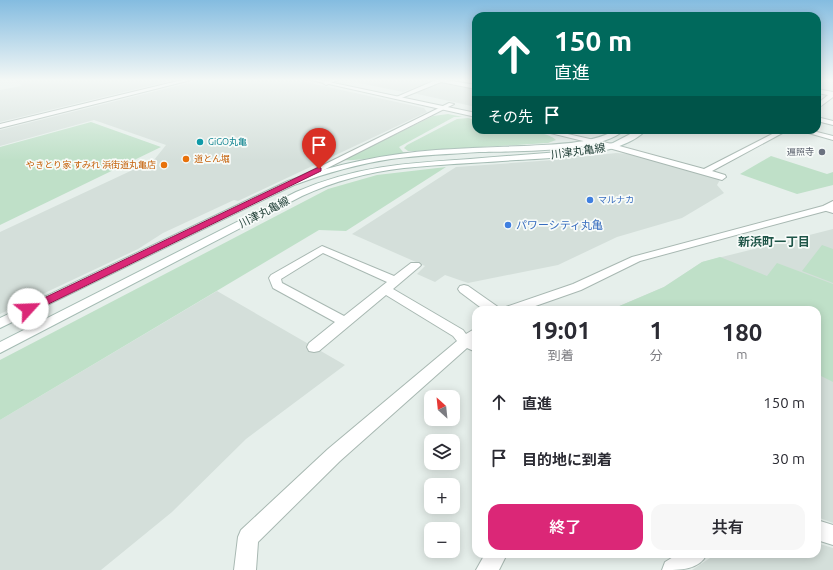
<!DOCTYPE html>
<html lang="ja">
<head>
<meta charset="utf-8">
<style>
  :root { --surface:#fff; --page:#f7f7f7; --text:#2b2b33; --muted:#7c7c81; --accent:#db2777 }
  body { margin:0; font-family:Ubuntu,"Noto Sans JP",sans-serif; background:var(--page); color:var(--text); height:100vh; display:flex; flex-direction:column; font-size:15px; white-space:nowrap }
  * { box-sizing:border-box; margin:0 }
  p { font-size:13px; color:var(--muted) }
  .icon { flex:none; width:22px; height:22px; fill:none; stroke:currentColor; stroke-width:2; stroke-linecap:round; stroke-linejoin:round }
  .map { position:relative; flex:1; overflow:hidden }
  .details { position:absolute; left:472px; top:306px; width:349px; height:252px; display:flex; flex-direction:column; background:var(--surface); border-radius:12px; box-shadow:0 2px 10px #0003 }
  .details>* { flex:none }
  .hud { position:absolute; left:472px; top:12px; width:349px; height:122px; border-radius:12px; box-shadow:0 2px 10px #0003; background:#00695c; color:#fff; overflow:hidden }
  .needle { width:26px; rotate:333deg }
  .controls { position:absolute; left:424px; top:390px; display:grid; gap:8px }
  .controls a { display:grid; place-items:center; width:36px; height:36px; border-radius:8px; background:var(--surface); box-shadow:0 2px 10px #0003; font-size:20px }
  .pin { position:absolute; display:grid; place-items:center; width:34px; height:34px; color:#fff; margin:-41px -17px; border-radius:50% 50% 50% 0; rotate:-45deg; box-shadow:0 0 4px #0007 }
  .pin .icon { rotate:45deg }
  .me { position:absolute; width:44px; margin:-22px; rotate:65deg; stroke-linejoin:round; filter:drop-shadow(0 0 3px #0008) }
  .turn { display:flex; align-items:center; gap:14px; height:84px; padding:0 16px; font-size:18px }
  .turn .icon { width:52px; height:52px; stroke-width:2.5 }
  .turn b { display:block; font-size:28px; line-height:34px }
  .then { display:flex; align-items:center; height:38px; padding:0 16px; background:#0003; gap:8px; font-size:15px }
  .eta { display:flex; justify-content:space-evenly; align-items:center; height:68px; text-align:center }
  .eta b { font-size:24px; font-weight:600; line-height:28px }
  .primary-button { display:flex; gap:8px; margin-top:auto; padding:8px 16px }
  .primary-button a { flex:1; height:46px; border-radius:12px; background:var(--accent); color:#fff; font-size:16px; font-weight:600; line-height:46px; text-align:center }
  .primary-button a+a { background:var(--page); color:var(--text) }
  ul { padding:0; list-style:none }
  li { display:flex; align-items:center; gap:12px; height:56px; padding:0 16px }
  li div { flex:1 }
  li b { display:block; font-size:15px }
  li em { font-style:normal }
  .map>svg:first-child { display:block }
  .built { fill:#d4dfda }
  .green { fill:#bfe0c8 }
  .lines { fill:none; stroke-linecap:round; stroke-linejoin:round }
  .minor-casing { stroke:#a8b8b2; stroke-width:2 }
  .tertiary-casing { stroke:#a8b8b2; stroke-width:2 }
  .secondary-casing { stroke:#a4bbb3; stroke-width:2 }
  .minor { fill:#fff; fill-rule:evenodd }
  .tertiary { fill:#fff; fill-rule:evenodd }
  .secondary { fill:#fff; fill-rule:evenodd }
  .route { fill:#db2777; stroke:#8e194d }
  .culture-dot { fill:#0f9aa8; stroke:#f7fbf9; stroke-width:1.5 }
  .worship-dot { fill:#6b7280; stroke:#f7fbf9; stroke-width:1.5 }
  .food-dot { fill:#e8710a; stroke:#f7fbf9; stroke-width:1.5 }
  .shop-dot { fill:#3f7fe0; stroke:#f7fbf9; stroke-width:1.5 }
  .labels { text-anchor:middle; stroke-width:3.5; stroke-linejoin:round; paint-order:stroke }
  .far-culture-label { font-size:9px; fill:#0d838f; stroke:#f7fbf9; text-anchor:start }
  .far-worship-label { font-size:9px; fill:#5b616d; stroke:#f7fbf9; text-anchor:end }
  .far-food-label { font-size:9px; fill:#c56008; stroke:#f7fbf9; text-anchor:start }
  .far-shop-label { font-size:9px; fill:#366cbe; stroke:#f7fbf9; text-anchor:start }
  .street-label { font-size:11px; fill:#24423a; stroke:#f7fbf9 }
  .shop-label { font-size:11px; fill:#366cbe; stroke:#f7fbf9; text-anchor:start }
  .neighbourhood-label { font-size:12px; font-weight:bold; fill:#1f5548; stroke:#f7fbf9 }
</style>
</head>
<body>
<div class="map">
<svg width="833" height="570" viewBox="0 0 833 570">
  <rect width="100%" height="100%" fill="#e6efeb"/>
  <g class="built">
    <polygon points="12,80 174,80 0,122 0,90 22,86 20,84 21,83"/>
    <polygon points="200,80 296,80 424,108 427,112 238,201 234,200 163,233 138,249 0,314 0,232 154,160 166,145 94,120 0,146 0,130"/>
    <polygon points="345,80 430,80 432,81 403,92"/>
    <polygon points="445,82 476,88 476,107 413,93 438,83"/>
    <polygon points="616,153 632,154 721,178 717,185 724,193 682,218 617,237 558,265 468,283 445,275 435,282 417,274 425,266 352,234 456,167 554,160"/>
    <polygon points="833,229 833,523 817,517 817,310 610,310 664,287 702,262"/>
    <polygon points="217,291 345,365 246,439 172,512 101,570 0,570 0,420"/>
    <polygon points="817,543 833,548 833,570 692,570 716,554 817,554"/>
  </g>
  <g class="green">
    <path d="M448 114 463 117H454L399 147 403 152 411 153C400 154 349 162 344 160L433 116Z"/>
    <path d="M468 118 476 120V130C493 130 545 128 556 140L548 143 415 151H408L404 148 407 145 457 119Z"/>
    <polygon points="91,122 161,147 0,225 0,147"/>
    <polygon points="771,156 827,174 833,172 833,185 797,194 740,174"/>
    <polygon points="446,167 346,231 319,230 0,420 0,360 328,189 377,175"/>
    <polygon points="822,245 833,249 833,283 802,271"/>
    <polygon points="720,257 767,276 777,263 833,284 833,382 817,374 817,310 610,310 664,287 702,262"/>
  </g>
  <g class="lines">
    <defs>
      <g id="minor">
        <polygon points="330,80 338,80 326,85 323,83"/>
        <polygon points="436,80 446,80 476,85 476,89 441,82 399,99 394,98"/>
        <polygon points="817,89 833,92 833,97 817,109 817,104 828,95 817,93"/>
        <polygon points="449,103 454,104 298,183 292,183 291,181"/>
        <polygon points="780,130 788,130 712,171 725,175 726,177 722,180 609,148 608,146 612,144 704,169"/>
        <polygon points="798,130 809,130 833,136 833,140"/>
        <polygon points="833,201 833,208 829,210 640,261 581,290 524,310 505,310 506,307 573,284 632,257 823,206"/>
        <path d="M322 246 394 276 411 263H419L421 265 419 267 393 289 463 330 466 334 476 328V352L467 348 340 461 258 542 256 570H234L238 537 241 530 328 449 457 341 453 336 386 295 319 351 314 352 309 351 307 347 309 343 335 322 273 288 269 278 271 275ZM323 253 387 282 344 316 282 283 281 279Z"/>
        <polygon points="464,285 468,286 498,307 499,310 484,310 460,292 458,289 460,286"/>
        <polygon points="817,520 833,525 833,545 817,540"/>
        <polygon points="485,554 507,554 499,570 476,570"/>
        <path d="M678 554H707C699 570 681 570 662 570L665 562Z"/>
      </g>
      <g id="tertiary">
        <polygon points="182,80 191,80 0,128 0,124"/>
        <polygon points="311,80 319,80 476,113 476,117"/>
        <polygon points="817,117 833,121 833,125 817,121"/>
        <polygon points="538,130 550,130 612,144 616,146 612,148"/>
        <polygon points="826,205 833,207 833,213 823,210 821,208"/>
      </g>
      <g id="secondary">
        <path d="M616 130H624C601 153 512 151 479 152 450 154 420 155 391 159 358 164 326 173 294 185L0 328V318L288 181C336 164 385 154 436 150 465 148 495 147 524 146 555 144 588 145 616 130Z"/>
        <path d="M638 130H646C621 157 551 158 516 160 479 163 441 164 404 168 368 172 335 181 302 196L0 353V342L296 192C355 166 407 163 470 159 508 156 547 153 585 150L613 143Z"/>
      </g>
    </defs>
    <use href="#minor" class="minor-casing"/>
    <use href="#tertiary" class="tertiary-casing"/>
    <use href="#secondary" class="secondary-casing"/>
    <use href="#minor" class="minor"/>
    <use href="#tertiary" class="tertiary"/>
    <use href="#secondary" class="secondary"/>
  </g>
  <linearGradient id="sky" x2="0" y2="1"><stop stop-color="#84bce0"/><stop offset="0.5" stop-color="#f4f8f6"/><stop offset="1" stop-color="#f4f8f6" stop-opacity="0"/></linearGradient>
  <rect width="833" height="160" fill="url(#sky)"/>
  <polygon class="route" points="319,167 321,168 321,171 32,312 25,312 23,309 25,307"/>
  <circle class="culture-dot" cx="200" cy="142" r="4"/>
  <circle class="worship-dot" cx="822" cy="152" r="4"/>
  <g class="food-dot">
    <circle cx="186" cy="159" r="4"/>
    <circle cx="164" cy="165" r="4"/>
  </g>
  <g class="shop-dot">
    <circle cx="590" cy="200" r="4"/>
    <circle cx="508" cy="225" r="4"/>
  </g>
  <g class="labels">
    <g class="far-culture-label">
      <text x="208" y="145">GiGO丸亀</text>
    </g>
    <g class="far-worship-label">
      <text x="814" y="155">遍照寺</text>
    </g>
    <g class="far-food-label">
      <text x="194" y="162">道とん堀</text>
      <text x="156" y="168" text-anchor="end">やきとり家 すみれ 浜街道丸亀店</text>
    </g>
    <g class="far-shop-label">
      <text x="598" y="203">マルナカ</text>
    </g>
    <g class="street-label">
      <text transform="translate(578 151) rotate(-8)" y="4">川津丸亀線</text>
      <text transform="translate(264 212) rotate(-27)" y="4">川津丸亀線</text>
    </g>
    <g class="shop-label">
      <text x="516" y="229">パワーシティ丸亀</text>
    </g>
    <g class="neighbourhood-label">
      <text x="774" y="246">新浜町一丁目</text>
    </g>
  </g>
</svg>
<div class="controls">
<a><svg class="needle" viewBox="-14 -14 28 28"><path d="M0-13l5 13h-10z" fill="#e53935"/><path d="M0 13l5-13h-10z" fill="#7c7c81"/></svg></a>
<a><svg class="icon" aria-label="layers" viewBox="0 0 24 24"><path d="M12 4l9 5-9 5-9-5zM3 14l9 5 9-5"/></svg></a>
<a>+</a>
<a>−</a>
</div>
<div class="pin" style="left:319px;top:169px;background:#d93025"><svg class="icon" aria-label="arrive" viewBox="0 0 24 24"><path d="M6 21V4h12l-3 4 3 4H6"/></svg></div>
<svg class="me" style="left:28px;top:309px" viewBox="-20 -20 40 40"><circle r="19" fill="#fff"/><path d="M0-13L10 11 0 6-10 11z" fill="#db2777"/></svg>
<div class="hud">
<div class="turn"><svg class="icon" aria-label="ahead" viewBox="0 0 24 24"><path d="M12 20V5M6 11l6-6 6 6"/></svg><div><b>150 m</b>直進</div></div>
<div class="then">その先<svg class="icon" aria-label="arrive" viewBox="0 0 24 24"><path d="M6 21V4h12l-3 4 3 4H6"/></svg></div>
</div>
<section class="details">
<div class="eta">
<div><b>19:01</b><p>到着</p></div>
<div><b>1</b><p>分</p></div>
<div><b>180</b><p>m</p></div>
</div>
<ul>
<li><svg class="icon" aria-label="ahead" viewBox="0 0 24 24"><path d="M12 20V5M6 11l6-6 6 6"/></svg><div><b>直進</b></div><em>150 m</em></li>
<li><svg class="icon" aria-label="arrive" viewBox="0 0 24 24"><path d="M6 21V4h12l-3 4 3 4H6"/></svg><div><b>目的地に到着</b></div><em>30 m</em></li>
</ul>
<div class="primary-button"><a>終了</a><a>共有</a></div>
</section>
</div>
</body>
</html>
